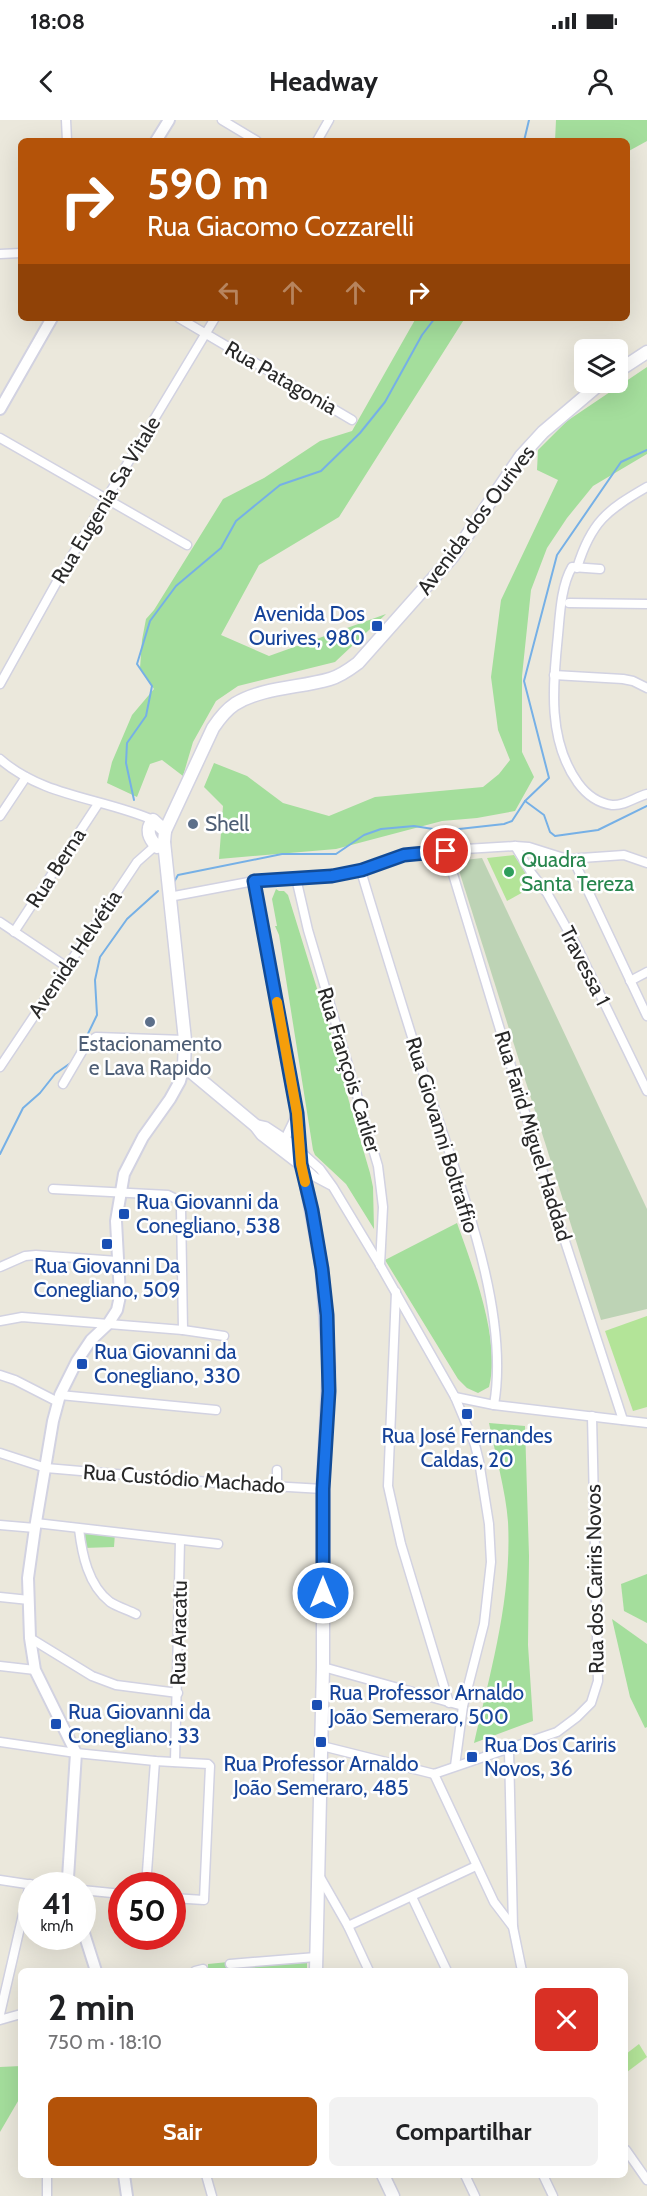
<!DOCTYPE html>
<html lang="pt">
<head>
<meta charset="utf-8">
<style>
  :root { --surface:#fff; --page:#f2f2f2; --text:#202124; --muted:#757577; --accent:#b45309 }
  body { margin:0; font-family:Cabin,sans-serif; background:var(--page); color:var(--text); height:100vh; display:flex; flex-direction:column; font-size:22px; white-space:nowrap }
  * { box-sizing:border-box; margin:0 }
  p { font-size:20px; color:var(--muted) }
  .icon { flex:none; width:33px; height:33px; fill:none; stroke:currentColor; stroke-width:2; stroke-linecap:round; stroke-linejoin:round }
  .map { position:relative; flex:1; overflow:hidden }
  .side { position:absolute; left:18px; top:1848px; width:610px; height:210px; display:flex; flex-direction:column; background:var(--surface); border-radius:9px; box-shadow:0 6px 24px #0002 }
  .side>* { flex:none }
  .hud { position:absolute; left:18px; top:18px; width:612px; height:183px; border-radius:9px; box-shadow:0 6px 24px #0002; background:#b45309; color:#fff; overflow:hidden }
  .buttons { position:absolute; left:574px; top:219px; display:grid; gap:12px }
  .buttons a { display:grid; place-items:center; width:54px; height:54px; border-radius:9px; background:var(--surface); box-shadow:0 6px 24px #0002; font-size:30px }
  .speed { position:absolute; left:18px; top:1752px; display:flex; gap:12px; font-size:30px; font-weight:700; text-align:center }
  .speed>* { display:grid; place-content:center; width:78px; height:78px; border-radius:50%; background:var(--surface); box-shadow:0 6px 24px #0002; line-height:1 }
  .speed small { font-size:15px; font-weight:400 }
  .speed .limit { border:9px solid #d22; background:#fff; color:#111 }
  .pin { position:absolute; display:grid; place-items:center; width:51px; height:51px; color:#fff; margin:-26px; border:3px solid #fff; border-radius:50%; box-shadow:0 2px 6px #0007 }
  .me { position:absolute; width:66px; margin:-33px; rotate:0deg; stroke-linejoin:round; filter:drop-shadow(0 0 4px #0008) }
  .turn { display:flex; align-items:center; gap:21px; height:126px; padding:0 30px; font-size:27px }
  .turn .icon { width:78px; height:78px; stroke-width:2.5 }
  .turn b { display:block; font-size:42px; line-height:51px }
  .lanes { display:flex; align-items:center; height:57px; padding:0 30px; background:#0003; justify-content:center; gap:30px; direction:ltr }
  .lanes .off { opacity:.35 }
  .round { display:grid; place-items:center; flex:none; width:63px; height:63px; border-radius:9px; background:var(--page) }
  .summary { display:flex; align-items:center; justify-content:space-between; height:102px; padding:0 30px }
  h1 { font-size:36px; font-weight:700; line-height:45px }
  .primary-button { display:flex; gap:12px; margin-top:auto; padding:12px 30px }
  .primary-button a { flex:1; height:69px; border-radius:9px; background:var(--accent); color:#fff; font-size:24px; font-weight:700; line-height:69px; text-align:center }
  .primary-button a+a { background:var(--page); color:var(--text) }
  .status { display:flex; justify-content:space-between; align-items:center; height:42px; padding:0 30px; background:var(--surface); direction:ltr }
  .status svg { height:16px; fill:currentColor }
  header { display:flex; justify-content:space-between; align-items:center; height:78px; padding:0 30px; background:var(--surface); font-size:27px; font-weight:700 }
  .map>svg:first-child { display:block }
  .green { fill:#a4de9c }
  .cemetery { fill:#bdd3b5 }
  .pitch { fill:#b3e498 }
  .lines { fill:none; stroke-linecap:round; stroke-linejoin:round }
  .stream { stroke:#76b0e6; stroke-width:2 }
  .minor-casing { stroke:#d2d2e1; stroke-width:11 }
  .tertiary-casing { stroke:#d2d2e1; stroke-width:14 }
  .secondary-casing { stroke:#d2d2e1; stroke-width:15 }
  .minor { stroke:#fff; stroke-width:8 }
  .tertiary { stroke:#fff; stroke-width:10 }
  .secondary { stroke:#fff; stroke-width:12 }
  .route-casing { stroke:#114b97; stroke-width:15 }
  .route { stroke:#1a73e8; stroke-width:10 }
  .slow { stroke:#f59e0b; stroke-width:10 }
  .transit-dot { fill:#1a4fb4; stroke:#fff; stroke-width:2 }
  .service-dot { fill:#5c6f8a; stroke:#fff; stroke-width:2 }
  .leisure-dot { fill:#2e9e5b; stroke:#fff; stroke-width:2 }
  .labels { text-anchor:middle; stroke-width:5; stroke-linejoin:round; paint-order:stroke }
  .street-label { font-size:21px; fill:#292929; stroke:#fff }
  .transit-label { font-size:21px; fill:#164399; stroke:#fff; text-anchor:start }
  .service-label { font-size:21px; fill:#4e5e75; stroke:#fff; text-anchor:start }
  .leisure-label { font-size:21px; fill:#27864d; stroke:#fff; text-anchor:start }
</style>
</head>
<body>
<div class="status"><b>18:08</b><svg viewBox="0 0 49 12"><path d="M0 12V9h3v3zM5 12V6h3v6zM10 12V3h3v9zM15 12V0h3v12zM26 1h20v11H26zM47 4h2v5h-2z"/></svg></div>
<header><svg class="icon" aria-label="back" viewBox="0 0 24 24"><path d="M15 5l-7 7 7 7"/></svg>Headway<svg class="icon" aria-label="person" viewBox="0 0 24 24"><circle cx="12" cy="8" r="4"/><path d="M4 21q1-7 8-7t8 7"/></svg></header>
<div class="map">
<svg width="647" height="2076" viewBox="0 0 647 2076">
  <rect width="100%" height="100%" fill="#ebe8dc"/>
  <g class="green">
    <polygon points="556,0 647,0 647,21 627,32 627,21 555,21"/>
    <polygon points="416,198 465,198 339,397 259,445 221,515 269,536 386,494 335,542 238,566 216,581 193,622 183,656 162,640 150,644 137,677 107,663 112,642 132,595 154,569 140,548 142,520 146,499 154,490 223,379 264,358 320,321 352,311"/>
    <polygon points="647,247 647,334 593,366 567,398 547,428 531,470 522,556 522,632 534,657 515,691 477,698 442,701 336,729 219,739 223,686 204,667 214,643 247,656 283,683 329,696 375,677 483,667 499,654 510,640 498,610 491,557 501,480 558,360 537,350 538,330 567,301"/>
    <polygon points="276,769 279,771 284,771 288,775 346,962 344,964 370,1053 373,1067 374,1109 346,1064 315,1035 313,1030 279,815 275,806 277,806 272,779"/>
    <path d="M457 1103C473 1148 501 1220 489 1267L478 1273 467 1268 458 1259 385 1140Z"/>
    <path d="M489 1303 525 1306 529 1436 528 1525 533 1601 474 1623C491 1550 512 1477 508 1402 506 1372 495 1333 489 1303Z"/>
    <polygon points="80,1412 115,1413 114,1427 83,1428"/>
    <polygon points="647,1454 647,1503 624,1491 621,1464"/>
    <polygon points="612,1499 647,1524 647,1607 645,1608 630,1577"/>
    <polygon points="307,1834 307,1851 208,1851 208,1844"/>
    <polygon points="21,1946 21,1976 0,2012 0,1947"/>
  </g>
  <polygon class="cemetery" points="482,738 647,1089 647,1189 601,1200 456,741"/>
  <g class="pitch">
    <polygon points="514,735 534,766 507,781 487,738"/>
    <polygon points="647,1196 647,1287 633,1291 605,1211"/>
    <polygon points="639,1924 647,1937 627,1952 626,1949 626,1934"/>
  </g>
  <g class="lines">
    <g class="stream">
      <polyline points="524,21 529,0"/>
      <polyline points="134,680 126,643 127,623 146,596 152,566 137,544 150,501 176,466 221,428 236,401 280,365 321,351 360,313 385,282 422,215 435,198"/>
      <polyline points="525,681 549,658 524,561 557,435 621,342 647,330"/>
      <polyline points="174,762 178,755 282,734 336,734 364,715 381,709 414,706 433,709 459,709 504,704 512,701 525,681 544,695 550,712 555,716 598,710 647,686"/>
      <polyline points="84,922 97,895 95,860 100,837 127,799 158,771"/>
      <polyline points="0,1034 23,988 40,973 55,954 72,942"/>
    </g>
    <defs>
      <g id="minor">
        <polyline points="66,0 67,21"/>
        <polyline points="222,0 257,21"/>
        <polyline points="317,21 329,0"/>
        <polyline points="0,134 21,133"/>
        <polyline points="179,198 352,300"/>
        <polyline points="0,318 187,425"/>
        <path d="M577 448C591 402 607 390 647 367"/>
        <path d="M600 449 572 447C561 466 560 494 558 515 553 565 547 620 578 663 586 674 598 683 612 685 625 686 635 677 647 674"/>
        <polyline points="569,483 647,484"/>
        <polyline points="554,555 623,559 633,561 647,568"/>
        <polyline points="0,564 64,449 215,198"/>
        <path d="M0 639C43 677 103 678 153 700"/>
        <polyline points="0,696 26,657"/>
        <polyline points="515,726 532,754 547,773 576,825 647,971"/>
        <polyline points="446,731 550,1075 623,1300"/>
        <polyline points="573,739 647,896"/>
        <path d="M361 751C384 828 408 904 432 981 461 1069 510 1192 494 1285"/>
        <polyline points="296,758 308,810 378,1046 383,1087 380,1145"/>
        <polyline points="254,761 297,993 300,1031 320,1049 333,1067 380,1145 455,1277 475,1325 479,1341 489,1404 491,1442 484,1504 463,1586 455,1646"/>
        <polyline points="169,777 254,761 350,753 404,735 433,731 515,726 529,727 567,739 624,735 647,743"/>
        <polyline points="0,802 67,847"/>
        <polyline points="14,812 98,684"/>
        <polyline points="630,861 647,852"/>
        <polyline points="0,947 137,742 155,726"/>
        <polyline points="63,964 87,923 96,917 185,920"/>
        <polyline points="285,1026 285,1019 297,994"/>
        <polyline points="302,1045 315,1057 330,1065"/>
        <polyline points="53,1069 168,1075 178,1080 181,1088 183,1210"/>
        <polyline points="0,1147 25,1136 36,1135 117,1141"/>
        <polyline points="396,1172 388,1366 401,1424 449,1583"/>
        <polyline points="0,1201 22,1197 183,1210 224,1216"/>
        <polyline points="0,1255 15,1260 58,1282"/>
        <polyline points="60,1275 216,1290"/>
        <polyline points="455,1277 494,1285 647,1303"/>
        <polyline points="0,1333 46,1348 221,1363 323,1369"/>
        <polyline points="277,1366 277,1350"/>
        <polyline points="36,1403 218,1424"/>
        <polyline points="0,1405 35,1408"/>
        <path d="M79 1409C82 1434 88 1465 110 1482 118 1487 128 1490 136 1494"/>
        <polyline points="0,1477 29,1480"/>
        <polyline points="30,1518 92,1556 116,1565 178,1573"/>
        <polyline points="0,1546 35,1550"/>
        <polyline points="323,1547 463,1586"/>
        <polyline points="0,1622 76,1633 155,1641 208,1644 210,1646 204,1780 172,1778"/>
        <polyline points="322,1626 434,1654 557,1612 577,1597 591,1583 598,1561 592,1296"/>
        <polyline points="509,1630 513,1807 522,1851"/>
        <polyline points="175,1642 180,1420"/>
        <polyline points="434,1654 494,1782 513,1807"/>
        <polyline points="320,1757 348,1806 369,1851"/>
        <polyline points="0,1760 40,1766"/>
        <polyline points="146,1766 155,1641"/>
        <polyline points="82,1770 122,1774"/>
        <polyline points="412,1777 447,1851"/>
        <polyline points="348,1806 476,1746"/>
        <polyline points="230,1844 316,1837"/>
        <polyline points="195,1851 203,1849"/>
        <polyline points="0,1894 30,1764"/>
        <polyline points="0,1900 21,1894"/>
        <polyline points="626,2030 647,2060"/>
        <polyline points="206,2055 212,2076"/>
        <polyline points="465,2055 475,2076"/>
        <polyline points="543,2055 553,2076"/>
        <polyline points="47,2076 47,2055"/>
      </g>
      <g id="tertiary">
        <polyline points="156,21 169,0"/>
        <polyline points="0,289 52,198"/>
        <polyline points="70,1766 68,1758 76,1633 35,1550 30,1518 28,1458 35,1408 53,1301 60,1275 77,1241 91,1220 108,1204 117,1190 120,1176 116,1101 124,1054 143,1017 170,979 180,961 184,946"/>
        <polyline points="82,1807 96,1851"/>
        <polyline points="124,2055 127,2076"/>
      </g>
      <g id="secondary">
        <polyline points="618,251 647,232"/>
        <path d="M153 700 165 711 164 722 157 727C149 718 145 710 153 700Z"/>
        <path d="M165 711 213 608C219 599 226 590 235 584 263 567 300 568 330 559 341 556 350 549 358 543L453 436 521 336 543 312 602 262"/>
        <polyline points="164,722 185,920 184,946 256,1006 262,1014 301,1044"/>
        <polyline points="256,1006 265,1008 300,1031 322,1149 329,1247 323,1364 323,1547 316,1851"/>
        <polyline points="383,2055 393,2076"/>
      </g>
    </defs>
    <use href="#minor" class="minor-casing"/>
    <use href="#tertiary" class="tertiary-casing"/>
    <use href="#secondary" class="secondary-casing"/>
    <use href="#minor" class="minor"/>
    <use href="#tertiary" class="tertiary"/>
    <use href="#secondary" class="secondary"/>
  </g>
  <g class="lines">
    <defs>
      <polyline id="route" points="323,1473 323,1369 329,1271 327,1195 322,1149 312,1090 301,1044 297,993 254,761 332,756 362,750 404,735 446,731"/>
    </defs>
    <use href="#route" class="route-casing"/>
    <use href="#route" class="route"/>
    <polyline class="slow" points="277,882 297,993 301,1044 305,1062"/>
  </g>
  <g class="transit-dot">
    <rect x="371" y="500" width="12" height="12" rx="3"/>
    <rect x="118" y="1088" width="12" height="12" rx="3"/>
    <rect x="101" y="1118" width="12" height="12" rx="3"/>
    <rect x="76" y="1238" width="12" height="12" rx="3"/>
    <rect x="461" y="1288" width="12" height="12" rx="3"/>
    <rect x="311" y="1579" width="12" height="12" rx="3"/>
    <rect x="50" y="1598" width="12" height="12" rx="3"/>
    <rect x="315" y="1616" width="12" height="12" rx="3"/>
    <rect x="466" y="1631" width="12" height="12" rx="3"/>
  </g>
  <g class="service-dot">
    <circle cx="193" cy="704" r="6"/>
    <circle cx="150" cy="902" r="6"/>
  </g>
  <circle class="leisure-dot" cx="509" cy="752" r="6"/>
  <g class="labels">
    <g class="street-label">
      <text transform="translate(281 258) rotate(30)" y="7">Rua Patagonia</text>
      <text transform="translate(106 380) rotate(-59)" y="7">Rua Eugenia Sa Vitale</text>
      <text transform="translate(476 400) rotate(-53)" y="7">Avenida dos Ourives</text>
      <text transform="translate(56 748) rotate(-57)" y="7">Rua Berna</text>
      <text transform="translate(75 834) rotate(-56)" y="7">Avenida Helvétia</text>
      <text transform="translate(585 846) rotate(63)" y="7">Travessa 1</text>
      <text transform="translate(349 950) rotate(73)" y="7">Rua François Carlier</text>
      <text transform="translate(442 1015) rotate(73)" y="7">Rua Giovanni Boltraffio</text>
      <text transform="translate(533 1016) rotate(73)" y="7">Rua Farid Miguel Haddad</text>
      <text transform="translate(184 1359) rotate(4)" y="7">Rua Custódio Machado</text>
      <text transform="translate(595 1459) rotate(-91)" y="7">Rua dos Cariris Novos</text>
      <text transform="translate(179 1513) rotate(-89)" y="7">Rua Aracatu</text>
    </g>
    <g class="transit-label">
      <text x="365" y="501" text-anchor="end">Avenida Dos<tspan x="365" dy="24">Ourives, 980</tspan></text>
      <text x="136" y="1089">Rua Giovanni da<tspan x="136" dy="24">Conegliano, 538</tspan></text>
      <text x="107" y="1153" text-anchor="middle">Rua Giovanni Da<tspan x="107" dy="24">Conegliano, 509</tspan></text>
      <text x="94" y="1239">Rua Giovanni da<tspan x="94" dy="24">Conegliano, 330</tspan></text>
      <text x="467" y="1323" text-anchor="middle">Rua José Fernandes<tspan x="467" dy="24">Caldas, 20</tspan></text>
      <text x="329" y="1580">Rua Professor Arnaldo<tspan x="329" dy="24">João Semeraro, 500</tspan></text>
      <text x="68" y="1599">Rua Giovanni da<tspan x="68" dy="24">Conegliano, 33</tspan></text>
      <text x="484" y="1632">Rua Dos Cariris<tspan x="484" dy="24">Novos, 36</tspan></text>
      <text x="321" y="1651" text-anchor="middle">Rua Professor Arnaldo<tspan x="321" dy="24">João Semeraro, 485</tspan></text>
    </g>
    <g class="service-label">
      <text x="205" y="711">Shell</text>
      <text x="150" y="931" text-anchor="middle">Estacionamento<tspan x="150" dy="24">e Lava Rapido</tspan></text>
    </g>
    <g class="leisure-label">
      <text x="521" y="747">Quadra<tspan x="521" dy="24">Santa Tereza</tspan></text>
    </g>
  </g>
</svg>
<div class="buttons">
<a><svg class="icon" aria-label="layers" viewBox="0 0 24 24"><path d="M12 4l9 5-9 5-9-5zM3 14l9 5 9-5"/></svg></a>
</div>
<div class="speed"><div>41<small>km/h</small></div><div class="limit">50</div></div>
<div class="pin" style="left:446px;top:731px;background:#d93025"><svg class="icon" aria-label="arrive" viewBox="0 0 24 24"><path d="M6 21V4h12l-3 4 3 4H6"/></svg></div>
<svg class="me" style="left:323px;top:1473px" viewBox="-20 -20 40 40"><circle r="17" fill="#1a73e8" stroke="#fff" stroke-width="3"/><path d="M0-11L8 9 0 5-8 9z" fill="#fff"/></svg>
<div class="hud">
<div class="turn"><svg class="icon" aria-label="right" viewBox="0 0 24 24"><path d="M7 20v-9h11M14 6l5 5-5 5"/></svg><div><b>590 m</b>Rua Giacomo Cozzarelli</div></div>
<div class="lanes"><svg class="icon off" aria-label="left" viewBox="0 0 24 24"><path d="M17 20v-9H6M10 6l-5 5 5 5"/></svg><svg class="icon off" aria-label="ahead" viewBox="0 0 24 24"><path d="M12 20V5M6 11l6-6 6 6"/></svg><svg class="icon off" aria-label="ahead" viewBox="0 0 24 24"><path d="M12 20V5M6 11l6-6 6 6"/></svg><svg class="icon" aria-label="right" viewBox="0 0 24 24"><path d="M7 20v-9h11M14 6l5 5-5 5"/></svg></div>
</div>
<section class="side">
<div class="summary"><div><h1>2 min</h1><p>750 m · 18:10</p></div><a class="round" style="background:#d93025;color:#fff"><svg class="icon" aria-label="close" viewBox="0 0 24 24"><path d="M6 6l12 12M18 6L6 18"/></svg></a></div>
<div class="primary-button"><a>Sair</a><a>Compartilhar</a></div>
</section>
</div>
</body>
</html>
